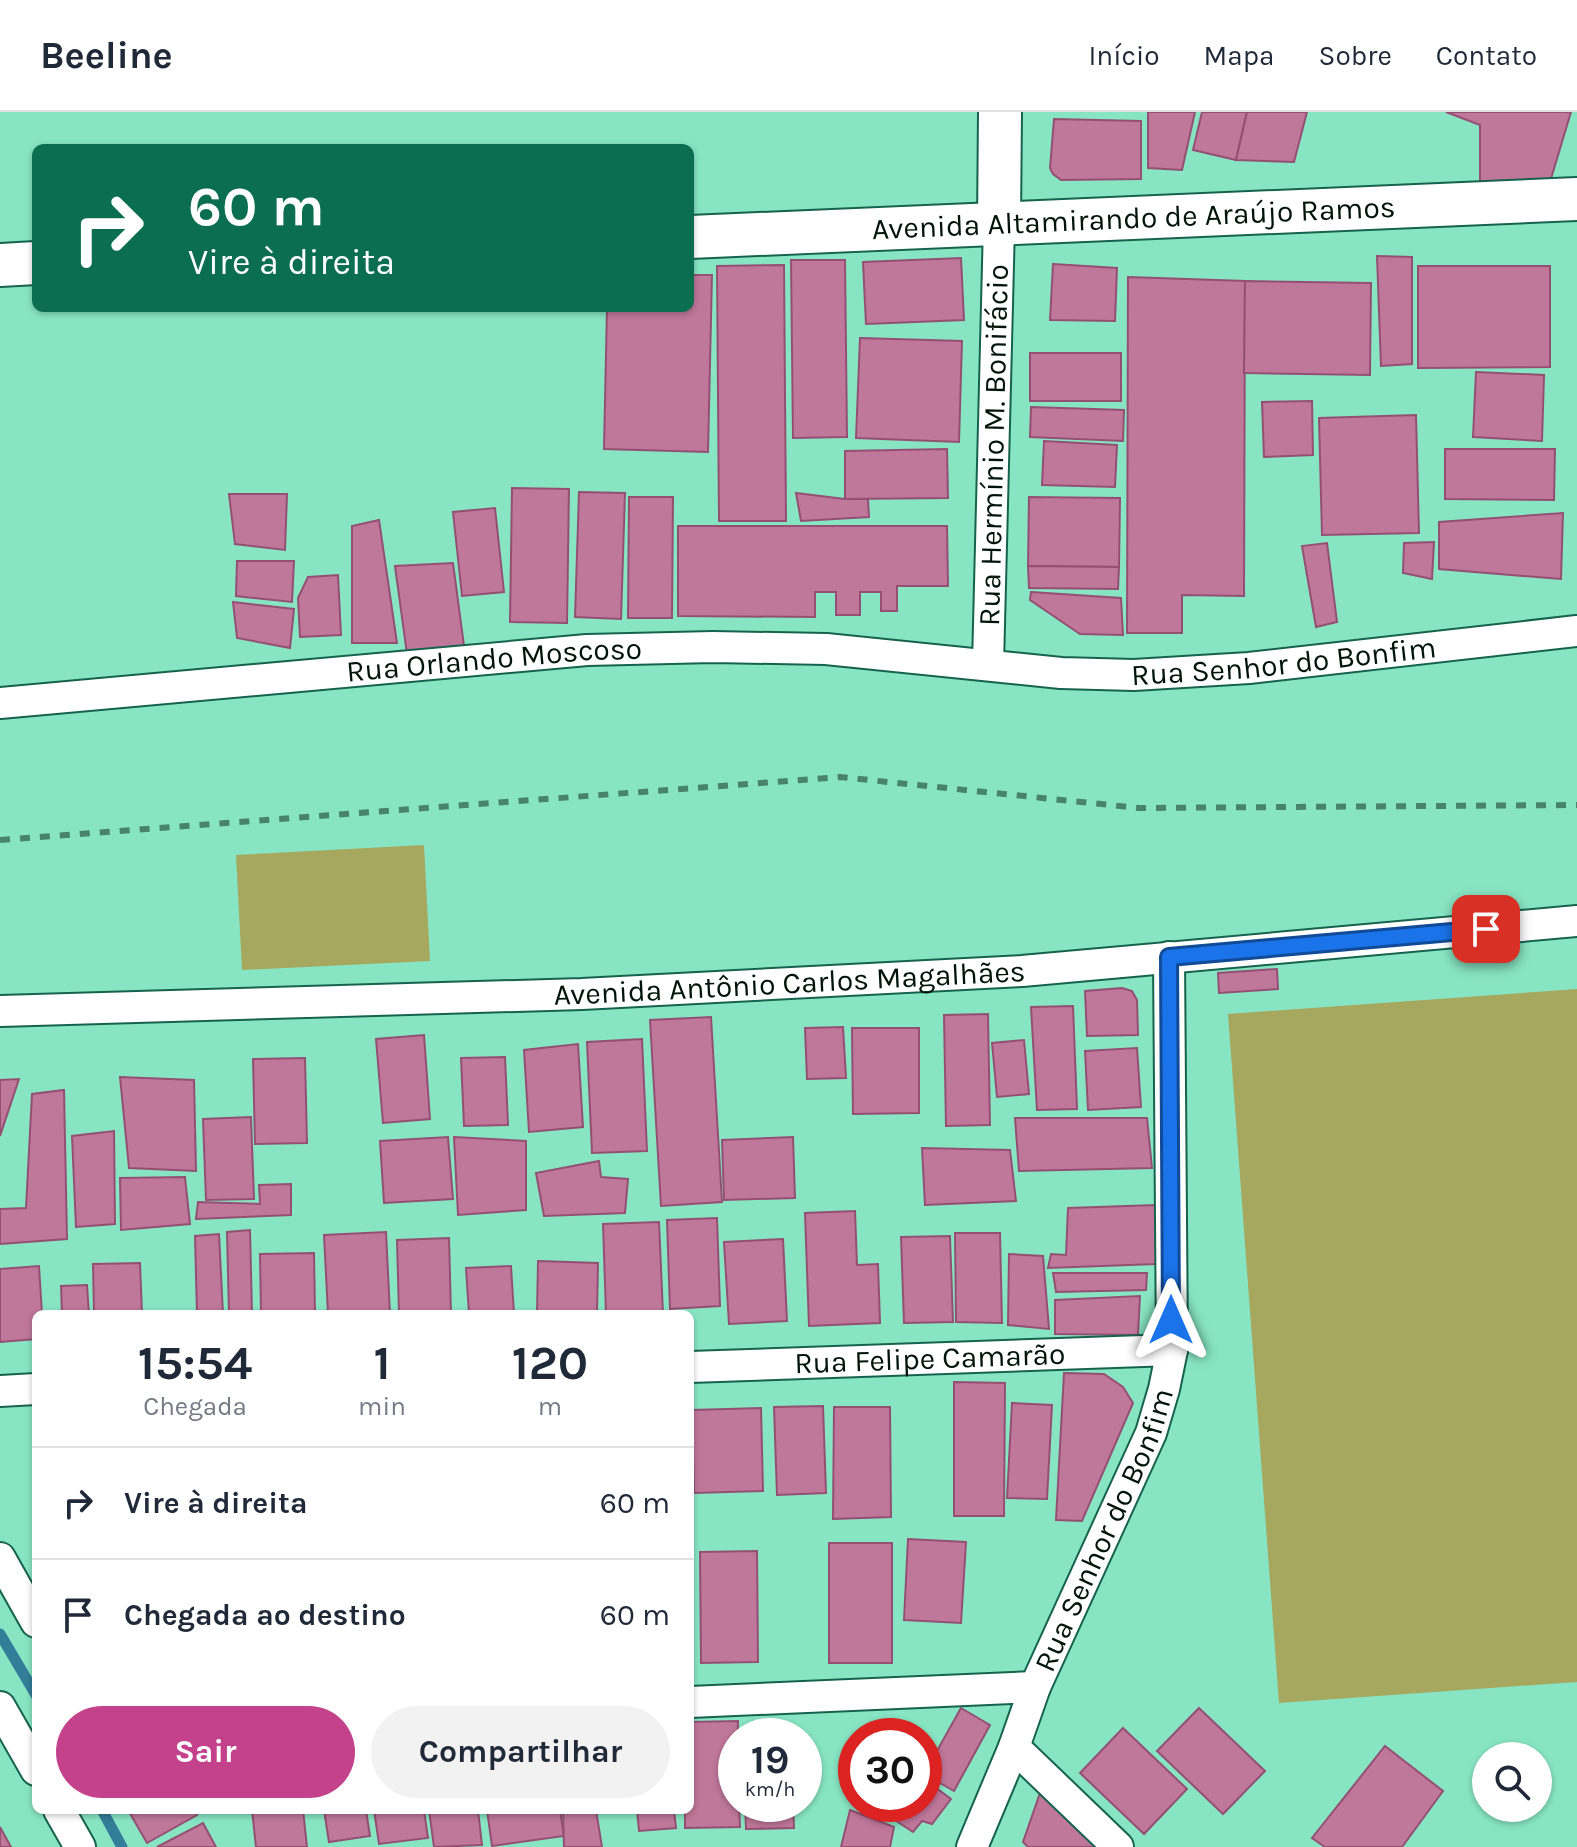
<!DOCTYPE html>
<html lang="pt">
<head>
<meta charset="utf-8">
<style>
  :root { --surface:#fff; --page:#f2f2f3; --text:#1f2937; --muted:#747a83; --line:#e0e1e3; --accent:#c3428b }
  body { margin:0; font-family:Karla,sans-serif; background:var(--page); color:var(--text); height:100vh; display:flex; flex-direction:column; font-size:30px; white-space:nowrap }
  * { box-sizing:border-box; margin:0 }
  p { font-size:26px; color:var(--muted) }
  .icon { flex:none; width:44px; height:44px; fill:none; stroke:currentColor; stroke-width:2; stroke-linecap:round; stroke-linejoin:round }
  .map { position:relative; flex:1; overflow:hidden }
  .side { position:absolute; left:32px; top:1198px; width:662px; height:504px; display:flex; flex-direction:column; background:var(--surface); border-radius:12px; box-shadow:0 2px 6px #0004 }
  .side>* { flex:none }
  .hud { position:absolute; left:32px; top:32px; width:662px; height:168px; border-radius:12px; box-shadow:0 2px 6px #0004; background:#0b6e4f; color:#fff; overflow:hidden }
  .buttons { position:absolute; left:1472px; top:1630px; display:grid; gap:16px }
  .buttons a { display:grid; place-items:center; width:80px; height:80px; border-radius:50%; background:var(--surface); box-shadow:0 2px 6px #0004; font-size:40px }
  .speed { position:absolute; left:718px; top:1606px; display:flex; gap:16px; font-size:40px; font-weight:700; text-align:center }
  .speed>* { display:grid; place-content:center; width:104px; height:104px; border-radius:50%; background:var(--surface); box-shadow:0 2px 6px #0004; line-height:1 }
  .speed small { font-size:20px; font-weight:400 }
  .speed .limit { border:12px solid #d22; background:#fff; color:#111 }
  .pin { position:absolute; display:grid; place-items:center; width:68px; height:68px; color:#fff; margin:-34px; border-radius:16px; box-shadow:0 4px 12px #0006 }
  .me { position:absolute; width:88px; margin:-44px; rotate:0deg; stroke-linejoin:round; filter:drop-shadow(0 0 6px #0008) }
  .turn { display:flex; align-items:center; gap:28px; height:168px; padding:0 24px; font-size:36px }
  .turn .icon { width:104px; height:104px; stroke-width:2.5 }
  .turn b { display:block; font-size:56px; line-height:68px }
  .eta { display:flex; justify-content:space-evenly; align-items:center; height:136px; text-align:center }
  .eta b { font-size:48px; font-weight:700; line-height:56px }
  .action { display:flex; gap:16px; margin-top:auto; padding:16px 24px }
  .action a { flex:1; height:92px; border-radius:48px; background:var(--accent); color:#fff; font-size:32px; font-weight:700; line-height:92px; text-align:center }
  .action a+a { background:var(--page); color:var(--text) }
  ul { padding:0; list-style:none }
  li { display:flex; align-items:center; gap:24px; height:112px; padding:0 24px; border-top:2px solid var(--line) }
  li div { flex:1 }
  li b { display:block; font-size:30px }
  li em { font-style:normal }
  header { display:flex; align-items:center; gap:48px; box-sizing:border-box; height:112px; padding:0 40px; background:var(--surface); border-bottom:2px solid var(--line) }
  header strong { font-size:38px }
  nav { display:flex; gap:44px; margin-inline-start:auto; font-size:28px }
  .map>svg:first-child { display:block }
  .green { fill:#a7a85f }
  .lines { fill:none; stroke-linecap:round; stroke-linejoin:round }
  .stream { stroke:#327d98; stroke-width:11 }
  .building { fill:#bf779a; stroke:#945073; stroke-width:2 }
  .street-casing { stroke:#16634d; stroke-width:34 }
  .secondary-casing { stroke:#16634d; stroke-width:46 }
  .street { stroke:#fff; stroke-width:30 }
  .secondary { stroke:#fff; stroke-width:42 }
  .rail { stroke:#48836d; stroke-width:6; stroke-dasharray:10 10; stroke-linecap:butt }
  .route-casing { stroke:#114b97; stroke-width:20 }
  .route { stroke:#1a73e8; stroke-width:14 }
  .labels { text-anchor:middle; stroke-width:6; stroke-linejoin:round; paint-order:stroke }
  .street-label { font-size:30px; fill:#00140b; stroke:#95f2d1 }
</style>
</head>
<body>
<header>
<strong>Beeline</strong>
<nav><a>Início</a><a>Mapa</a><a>Sobre</a><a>Contato</a></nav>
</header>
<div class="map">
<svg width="1577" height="1735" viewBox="0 0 1577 1735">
  <rect width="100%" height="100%" fill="#88e5c4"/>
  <g class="green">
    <polygon points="424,733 430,849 242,858 236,743"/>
    <polygon points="1577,877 1577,1570 1279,1591 1228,902"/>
  </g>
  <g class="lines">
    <g class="stream">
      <polyline points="0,1522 36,1583"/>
      <polyline points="102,1698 122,1735"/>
    </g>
  </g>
  <g class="building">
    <polygon points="1148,0 1195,0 1182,58 1148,56"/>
    <polygon points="1202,0 1247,0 1236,48 1193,38"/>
    <polygon points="1247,0 1307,0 1294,50 1236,48"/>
    <polygon points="1446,0 1571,0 1550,70 1480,69 1480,13"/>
    <polygon points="1054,7 1141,9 1141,67 1061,68 1053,62 1050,56"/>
    <polygon points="1377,144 1412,145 1412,252 1381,254"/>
    <polygon points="961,146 964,208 866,212 863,150"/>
    <polygon points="791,148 845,148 847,325 793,326"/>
    <polygon points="1053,152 1117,156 1115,209 1050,208"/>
    <polygon points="784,153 786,409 719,409 717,154"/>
    <polygon points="1418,154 1550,154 1550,255 1418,256"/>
    <polygon points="690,163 712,163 708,340 604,337 607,196 690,196"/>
    <polygon points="1128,165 1245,169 1244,484 1182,483 1182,521 1127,521"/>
    <polygon points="1245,169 1371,171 1370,263 1244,261"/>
    <polygon points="860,226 962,229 959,330 856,326"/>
    <rect x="1030" y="241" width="91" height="48"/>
    <polygon points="1476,260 1544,263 1542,329 1473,325"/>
    <polygon points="1312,289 1313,343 1264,345 1262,290"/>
    <polygon points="1031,295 1124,298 1123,329 1030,325"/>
    <polygon points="1416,303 1419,421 1322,423 1319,306"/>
    <polygon points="1044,329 1117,333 1115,375 1042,373"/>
    <polygon points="947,337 948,386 845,387 845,339"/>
    <polygon points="1445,337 1555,337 1554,388 1445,387"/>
    <polygon points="512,376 569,377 567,511 510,510"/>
    <polygon points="579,380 625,381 621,507 575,505"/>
    <polygon points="796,381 845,387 868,387 869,405 801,409"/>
    <polygon points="229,382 287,382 285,438 235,432"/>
    <polygon points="629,385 673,385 672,506 628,506"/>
    <polygon points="1029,385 1120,386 1119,455 1028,454"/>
    <polygon points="495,396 504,480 462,484 453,400"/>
    <polygon points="1563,401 1561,467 1439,457 1439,410"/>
    <polygon points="379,408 397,531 352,531 352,414"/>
    <polygon points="678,414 947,414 948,474 897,474 897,499 881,499 881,480 860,480 860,503 836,503 836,480 815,480 815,505 678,504"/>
    <polygon points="1434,430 1432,467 1403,461 1404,431"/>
    <polygon points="1327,431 1337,510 1316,515 1302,434"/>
    <polygon points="237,449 294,449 292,490 236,484"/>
    <polygon points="453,451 464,534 407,542 395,454"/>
    <polygon points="1028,454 1119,455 1118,477 1029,476"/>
    <polygon points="338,463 341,523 300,525 298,486 308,465"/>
    <polygon points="1031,480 1121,486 1123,523 1080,522 1030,488"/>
    <polygon points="233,490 294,497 290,536 237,526"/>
    <polygon points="1277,857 1278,877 1219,881 1218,861"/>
    <polygon points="1122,876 1132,879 1137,888 1138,923 1087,924 1085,879"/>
    <polygon points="1073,894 1077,997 1037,998 1031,895"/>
    <polygon points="988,902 990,1013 946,1014 944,903"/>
    <polygon points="711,905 722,1090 661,1094 650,908"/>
    <polygon points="843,915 846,966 807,967 805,916"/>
    <polygon points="852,916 919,916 919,1001 853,1002"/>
    <polygon points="424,923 430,1007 383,1011 376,927"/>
    <polygon points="642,927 647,1039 592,1041 587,930"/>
    <polygon points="1024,928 1029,982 997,985 992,931"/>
    <polygon points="578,932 583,1015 529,1020 524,938"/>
    <polygon points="1137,936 1141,995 1088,998 1085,939"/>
    <polygon points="505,945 508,1013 464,1014 461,946"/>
    <polygon points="305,946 307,1031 255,1032 253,947"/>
    <polygon points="120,965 194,968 196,1059 129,1056"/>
    <polygon points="19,967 0,1024 0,968"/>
    <polygon points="64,978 67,1127 0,1132 0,1097 26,1096 32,982"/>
    <polygon points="251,1005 254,1087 206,1088 203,1007"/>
    <polygon points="1015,1006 1147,1006 1152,1056 1019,1059"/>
    <polygon points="114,1019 115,1112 76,1115 72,1024"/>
    <polygon points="448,1025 453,1087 384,1091 380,1029"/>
    <polygon points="454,1025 526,1029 526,1098 458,1103"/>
    <polygon points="793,1025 795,1086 724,1088 722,1028"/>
    <polygon points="922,1036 1010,1038 1016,1089 925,1093"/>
    <polygon points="599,1049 601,1065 628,1067 625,1101 544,1104 536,1061"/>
    <polygon points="185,1065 190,1112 121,1118 120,1066"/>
    <polygon points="291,1072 291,1103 196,1107 198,1090 260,1092 259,1073"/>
    <polygon points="1156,1093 1156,1152 1048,1156 1051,1142 1066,1143 1068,1096"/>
    <polygon points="855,1099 857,1153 878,1152 880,1211 809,1214 805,1101"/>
    <polygon points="717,1106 720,1194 670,1197 667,1108"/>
    <polygon points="659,1110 663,1202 606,1202 603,1112"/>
    <polygon points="250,1118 252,1202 229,1202 227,1120"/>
    <polygon points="386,1120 390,1202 328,1202 324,1123"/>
    <polygon points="955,1121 1000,1121 1002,1211 956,1210"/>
    <polygon points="219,1122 223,1202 197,1202 195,1124"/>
    <polygon points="950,1124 953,1210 904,1211 901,1125"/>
    <polygon points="449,1126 451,1202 399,1202 397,1128"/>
    <polygon points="783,1127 787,1209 729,1212 724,1130"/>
    <polygon points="314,1141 315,1202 261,1202 260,1142"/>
    <polygon points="1009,1142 1043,1144 1049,1217 1008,1213"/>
    <polygon points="538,1149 598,1151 597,1202 537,1202"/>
    <polygon points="140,1151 142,1202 94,1202 93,1152"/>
    <polygon points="39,1154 42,1202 36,1202 36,1227 0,1230 0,1157"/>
    <polygon points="511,1154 514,1202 469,1202 466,1156"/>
    <polygon points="1053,1161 1147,1161 1146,1178 1056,1180"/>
    <polygon points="87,1173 89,1202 62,1202 61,1174"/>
    <polygon points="1140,1184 1138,1223 1055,1222 1055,1188"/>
    <polygon points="1064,1261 1104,1262 1123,1275 1133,1291 1082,1409 1056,1408"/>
    <polygon points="954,1270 1005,1271 1004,1404 954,1404"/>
    <polygon points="1012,1291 1052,1293 1047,1387 1007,1386"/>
    <polygon points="823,1294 826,1381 777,1383 774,1295"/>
    <polygon points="834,1295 890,1295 891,1405 833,1407"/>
    <polygon points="761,1296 763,1379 694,1381 692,1298"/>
    <polygon points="908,1427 966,1430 961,1511 904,1508"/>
    <rect x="829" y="1431" width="63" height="120"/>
    <polygon points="757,1439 758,1550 701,1551 700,1440"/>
    <polygon points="690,1465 693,1465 692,1552 690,1552"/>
    <polygon points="961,1596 990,1613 954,1679 924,1662"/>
    <polygon points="1199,1596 1265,1659 1223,1702 1157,1639"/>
    <polygon points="738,1609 736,1692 739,1692 740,1715 685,1716 685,1698 690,1698 690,1610"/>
    <polygon points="1123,1616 1187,1677 1144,1722 1080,1661"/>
    <polygon points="1385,1634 1443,1679 1402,1735 1325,1735 1312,1726"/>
    <polygon points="924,1667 951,1687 932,1712 922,1709 913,1720 875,1695 877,1692 924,1692"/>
    <polygon points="1040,1681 1097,1735 1028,1735 1023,1730"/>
    <polygon points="745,1692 793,1692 794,1716 746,1717"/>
    <polygon points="128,1698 195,1698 197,1703 147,1731"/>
    <polygon points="252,1698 303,1698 307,1735 256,1735"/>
    <polygon points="324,1698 366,1698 370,1724 329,1730"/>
    <polygon points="374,1698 424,1698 428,1726 379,1732"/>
    <polygon points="429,1698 478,1698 482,1733 434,1735"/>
    <polygon points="487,1698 560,1698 564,1724 492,1734"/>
    <polygon points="563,1698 596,1698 602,1735 564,1735"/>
    <polygon points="637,1698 674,1698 676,1716 639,1719"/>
    <polygon points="850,1698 894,1715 890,1735 841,1735"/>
    <polygon points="203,1711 216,1735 157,1735"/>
    <polygon points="0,1715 11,1735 0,1735"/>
  </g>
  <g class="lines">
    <defs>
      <g id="street">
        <path id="s1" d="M988 553 999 112"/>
        <path id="s2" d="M0 591 587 538 713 535 826 537 1061 561 1134 563 1249 556 1577 519"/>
        <path id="s3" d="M0 899 582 882 1022 859 1577 809"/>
        <path id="s4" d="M690 1255 1172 1238"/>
        <polyline points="0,1279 36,1277"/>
        <polyline points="0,1446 36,1510"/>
        <polyline points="690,1590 1035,1575"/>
        <polyline points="0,1595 36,1658"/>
        <polyline points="1014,1635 1118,1735"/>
        <polyline points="59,1698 80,1735"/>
        <path id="s5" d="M972 1735 1014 1635 1035 1575 1151 1321 1164 1277 1172 1238 1169 845"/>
      </g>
      <g id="secondary">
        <polyline points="999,112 1000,0"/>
        <path id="s6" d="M690 125 1577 87"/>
        <polyline points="0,153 36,151"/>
      </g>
    </defs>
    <use href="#street" class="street-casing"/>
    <use href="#secondary" class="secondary-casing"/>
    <use href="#street" class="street"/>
    <use href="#secondary" class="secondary"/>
    <polyline class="rail" points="0,728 840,665 1139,696 1577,693"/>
  </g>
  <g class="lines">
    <defs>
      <polyline id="route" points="1171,1208 1169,845 1486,817"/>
    </defs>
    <use href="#route" class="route-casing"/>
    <use href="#route" class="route"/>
  </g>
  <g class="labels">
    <g class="street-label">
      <text dy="10" stroke="none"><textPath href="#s6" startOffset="444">Avenida Altamirando de Araújo Ramos</textPath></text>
      <text dy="10" stroke="none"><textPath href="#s1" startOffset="220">Rua Hermínio M. Bonifácio</textPath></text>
      <text dy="10" stroke="none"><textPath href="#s2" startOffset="496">Rua Orlando Moscoso</textPath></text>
      <text dy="10" stroke="none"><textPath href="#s2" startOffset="1288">Rua Senhor do Bonfim</textPath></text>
      <text dy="10" stroke="none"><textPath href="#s3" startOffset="790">Avenida Antônio Carlos Magalhães</textPath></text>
      <text dy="10" stroke="none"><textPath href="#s4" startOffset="240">Rua Felipe Camarão</textPath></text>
      <text dy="10" stroke="none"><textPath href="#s5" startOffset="344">Rua Senhor do Bonfim</textPath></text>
    </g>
  </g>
</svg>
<div class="buttons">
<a><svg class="icon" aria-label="search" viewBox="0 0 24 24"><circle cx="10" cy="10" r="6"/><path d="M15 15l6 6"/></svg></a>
</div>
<div class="speed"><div>19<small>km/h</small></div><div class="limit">30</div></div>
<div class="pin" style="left:1486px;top:817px;background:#d93025"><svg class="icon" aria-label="arrive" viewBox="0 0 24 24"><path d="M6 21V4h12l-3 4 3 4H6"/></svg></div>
<svg class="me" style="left:1171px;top:1208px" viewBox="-20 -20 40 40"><path d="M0-17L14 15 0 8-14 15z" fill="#1a73e8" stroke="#fff" stroke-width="4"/></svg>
<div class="hud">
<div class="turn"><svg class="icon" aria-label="right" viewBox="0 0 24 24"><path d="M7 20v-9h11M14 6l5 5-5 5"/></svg><div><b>60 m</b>Vire à direita</div></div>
</div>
<section class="side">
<div class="eta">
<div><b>15:54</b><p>Chegada</p></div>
<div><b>1</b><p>min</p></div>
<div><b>120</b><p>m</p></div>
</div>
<ul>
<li><svg class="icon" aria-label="right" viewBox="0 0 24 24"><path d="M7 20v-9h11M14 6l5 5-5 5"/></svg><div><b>Vire à direita</b></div><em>60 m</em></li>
<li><svg class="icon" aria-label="arrive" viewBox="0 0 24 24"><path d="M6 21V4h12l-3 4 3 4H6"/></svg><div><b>Chegada ao destino</b></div><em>60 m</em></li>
</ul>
<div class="action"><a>Sair</a><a>Compartilhar</a></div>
</section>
</div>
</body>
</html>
